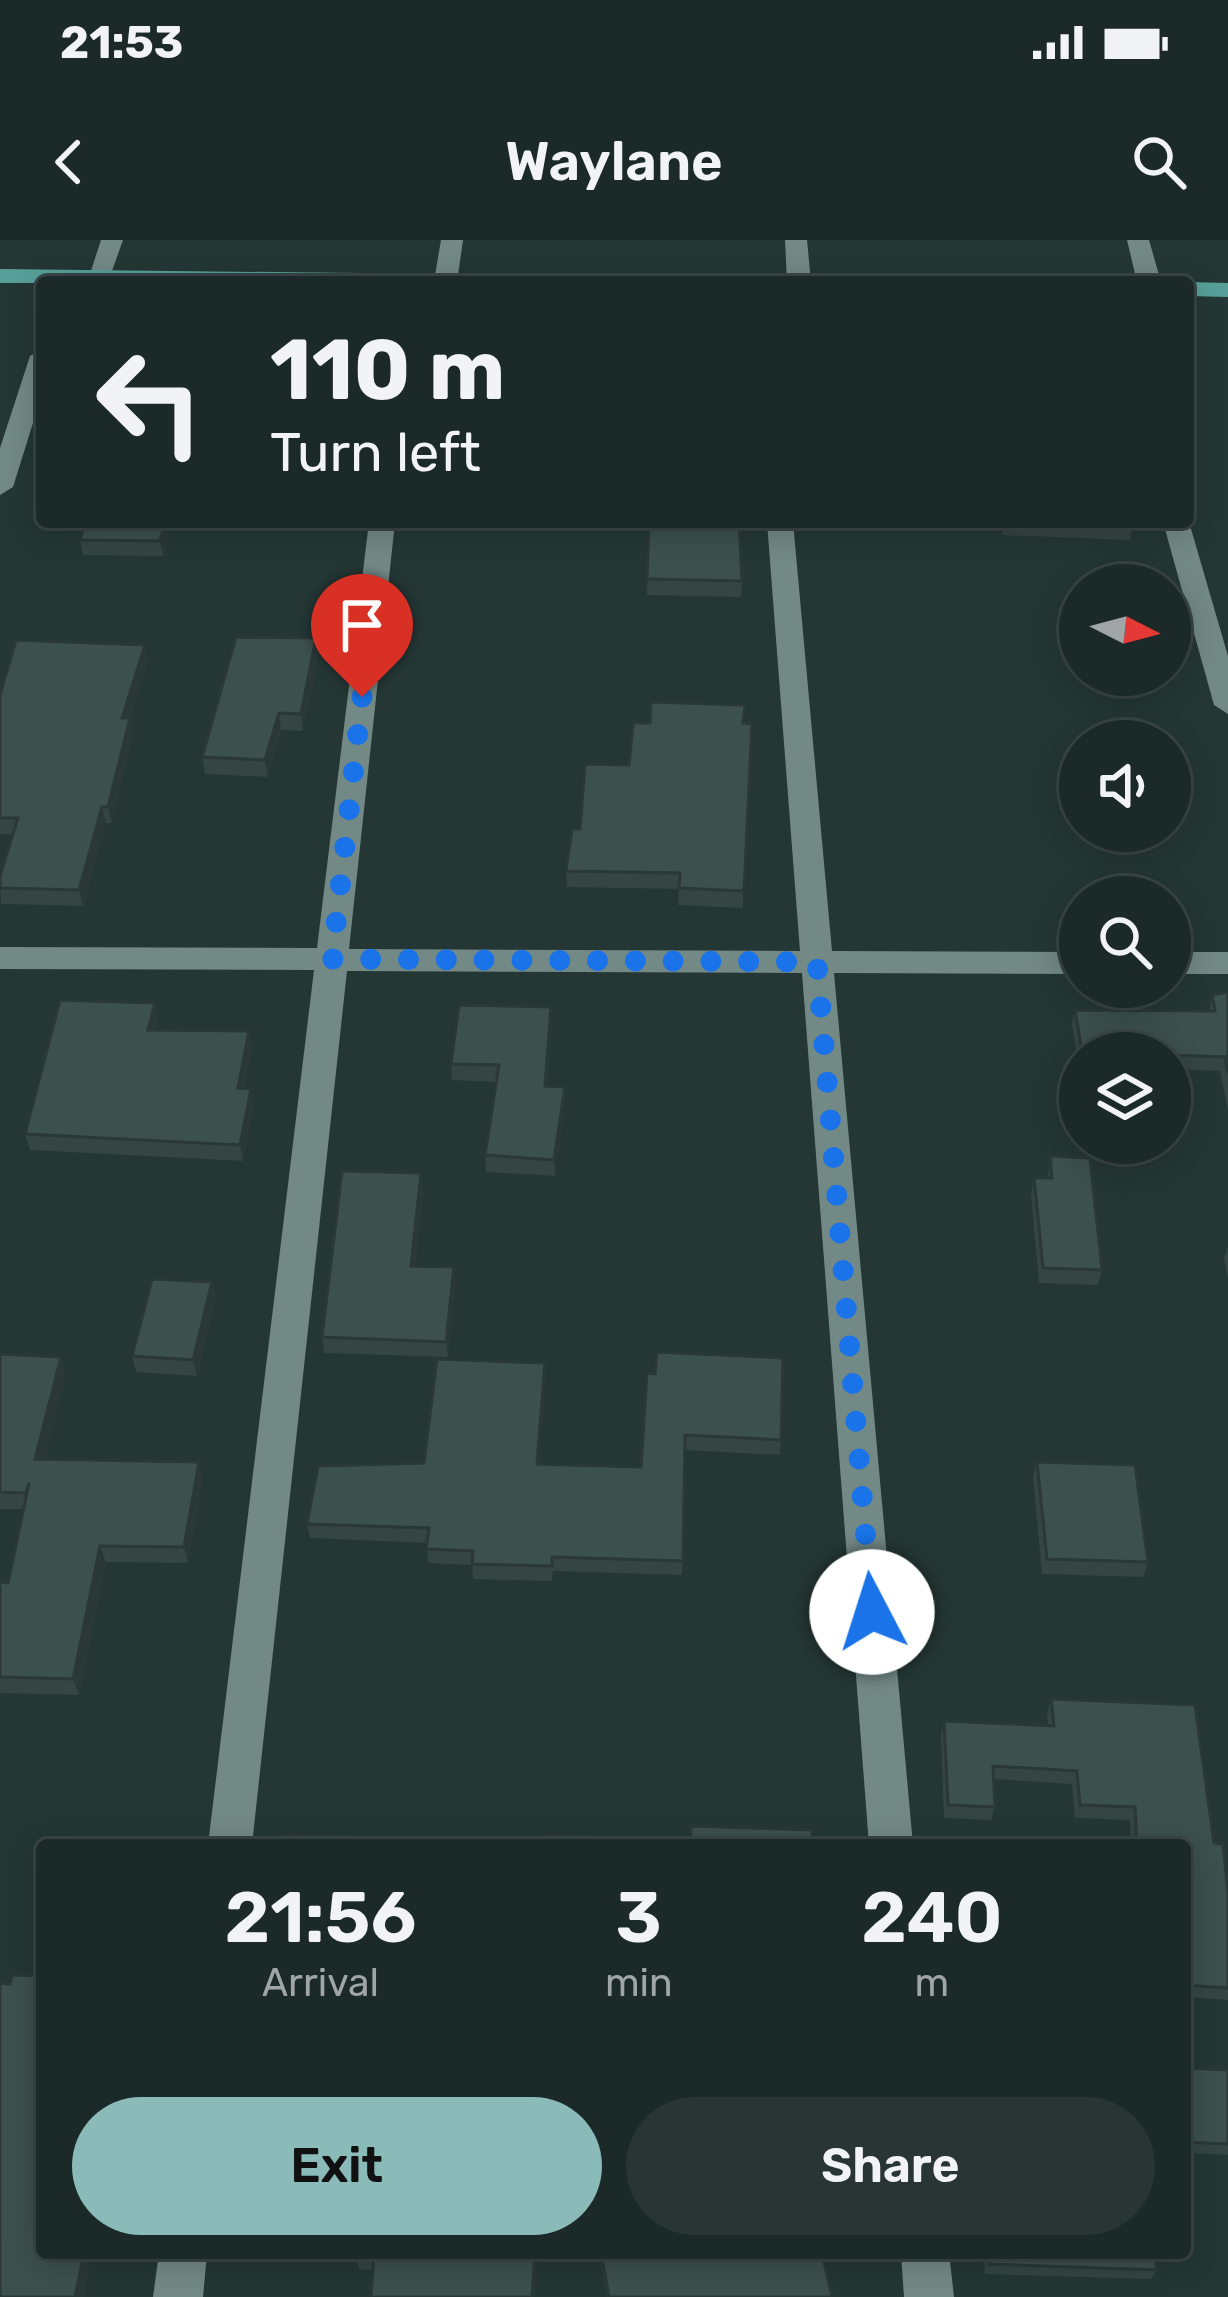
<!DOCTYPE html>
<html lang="en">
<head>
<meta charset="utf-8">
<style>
  :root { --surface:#1b2928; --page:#283534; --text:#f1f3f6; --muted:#a0a6a8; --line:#394545; --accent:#8bbbb9 }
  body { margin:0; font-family:Rubik,sans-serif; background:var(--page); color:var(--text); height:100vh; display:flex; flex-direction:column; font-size:45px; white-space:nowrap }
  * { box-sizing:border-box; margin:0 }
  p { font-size:39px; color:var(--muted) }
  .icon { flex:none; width:66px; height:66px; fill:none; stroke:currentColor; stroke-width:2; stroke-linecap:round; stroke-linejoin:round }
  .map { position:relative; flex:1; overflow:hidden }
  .sheet { position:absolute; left:36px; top:1599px; width:1155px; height:420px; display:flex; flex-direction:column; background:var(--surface); border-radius:12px; box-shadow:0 6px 30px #0003,0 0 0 3px var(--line) }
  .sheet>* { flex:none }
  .hud { position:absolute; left:36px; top:36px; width:1158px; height:252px; border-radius:12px; box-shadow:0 6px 30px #0003,0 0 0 3px var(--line); background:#1b2928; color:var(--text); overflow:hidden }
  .needle { width:78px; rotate:96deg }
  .buttons { position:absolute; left:1059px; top:324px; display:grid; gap:24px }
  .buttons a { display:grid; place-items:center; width:132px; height:132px; border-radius:50%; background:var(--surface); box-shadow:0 6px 30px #0003,0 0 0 3px var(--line); font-size:60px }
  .pin { position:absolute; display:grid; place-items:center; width:102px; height:102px; color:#fff; margin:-123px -51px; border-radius:50% 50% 50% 0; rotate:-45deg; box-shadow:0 0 12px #0007 }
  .pin .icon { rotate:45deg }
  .me { position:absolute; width:132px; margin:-66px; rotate:355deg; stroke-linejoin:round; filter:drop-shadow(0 0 9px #0008) }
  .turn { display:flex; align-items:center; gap:42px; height:252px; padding:0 36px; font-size:54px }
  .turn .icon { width:156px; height:156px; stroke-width:2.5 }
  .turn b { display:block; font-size:84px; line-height:102px }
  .eta { display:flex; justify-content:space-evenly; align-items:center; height:204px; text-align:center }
  .eta b { font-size:72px; font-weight:600; line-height:84px }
  .button { display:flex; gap:24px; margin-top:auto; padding:24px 36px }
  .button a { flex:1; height:138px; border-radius:72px; background:var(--accent); color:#111; font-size:48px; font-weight:600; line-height:138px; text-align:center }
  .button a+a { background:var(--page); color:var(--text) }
  .status { display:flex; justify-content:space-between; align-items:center; height:84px; padding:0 60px; background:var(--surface); direction:ltr }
  .status svg { height:33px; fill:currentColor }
  header { display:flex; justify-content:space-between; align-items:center; height:156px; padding:0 36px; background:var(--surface); font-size:54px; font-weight:600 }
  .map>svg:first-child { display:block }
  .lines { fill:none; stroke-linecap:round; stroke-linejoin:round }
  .minor { fill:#738986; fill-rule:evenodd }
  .primary { fill:#56a099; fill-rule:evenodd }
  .wall { fill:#344543 }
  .shaded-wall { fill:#2a3837 }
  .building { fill:#3c504e; stroke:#2a3837; stroke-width:3 }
  .route { stroke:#1a73e8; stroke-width:21; stroke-dasharray:0 37.8 }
</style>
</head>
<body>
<div class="status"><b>21:53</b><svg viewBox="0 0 49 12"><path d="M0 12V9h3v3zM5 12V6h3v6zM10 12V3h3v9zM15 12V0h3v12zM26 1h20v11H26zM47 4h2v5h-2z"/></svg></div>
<header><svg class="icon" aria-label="back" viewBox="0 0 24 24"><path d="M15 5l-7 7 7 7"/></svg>Waylane<svg class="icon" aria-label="search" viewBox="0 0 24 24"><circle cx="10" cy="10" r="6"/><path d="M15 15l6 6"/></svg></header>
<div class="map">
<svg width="1228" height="2057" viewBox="0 0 1228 2057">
  <rect width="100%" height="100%" fill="#243735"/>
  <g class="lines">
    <g class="minor">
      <polygon points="101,0 123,0 108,42 92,42 89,37"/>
      <polygon points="441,0 463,0 457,42 434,41"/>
      <polygon points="785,0 807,0 811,42 787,42"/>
      <polygon points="1127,0 1149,0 1161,42 1137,42"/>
      <polygon points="42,109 42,154 13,247 0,255 0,208 30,116"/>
      <polygon points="369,282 395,282 349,709 800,711 767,282 793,282 832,711 1080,712 1080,734 834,733 913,1605 869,1605 802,733 347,731 252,1605 208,1605 314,730 0,729 0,707 317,708"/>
      <polygon points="1163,282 1189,282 1228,416 1228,474 1214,465"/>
      <rect x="1170" y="712" width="58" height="22"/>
      <polygon points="159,2013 207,2013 203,2057 153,2057"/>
      <polygon points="901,2013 949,2013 954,2057 904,2057"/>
    </g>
    <g class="primary">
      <polygon points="0,29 531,35 543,42 0,43"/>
      <polygon points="1188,42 1228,43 1228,57 1188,56"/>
    </g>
  </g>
  <g class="wall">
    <polygon points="172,282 163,316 83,315 80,300"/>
    <polygon points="649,282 742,341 741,357 647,355"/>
    <polygon points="1001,282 1133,282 1133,284 1130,300 1002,295"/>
    <polygon points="316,398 319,415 303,491 281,490 268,537 205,534 202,517"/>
    <polygon points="148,421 130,479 133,494 112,583 106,583 83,666 1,664 0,636 13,594 0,594 0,455"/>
    <polygon points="744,483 743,668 678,665 679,649 567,647 566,631 580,589 629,525"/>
    <polygon points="1228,752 1228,870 1220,831 1170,829 1170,813 1080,813 1079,826 1072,784 1075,770 1209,771 1212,755"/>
    <polygon points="158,779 156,790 249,791 252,807 244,848 254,865 243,921 30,910 25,894"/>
    <polygon points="552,784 547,846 565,863 555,936 486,932 485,915 497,842 452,840 451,824"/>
    <polygon points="1050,916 1102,1030 1098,1045 1039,1043 1031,953 1034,938 1048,938"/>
    <polygon points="421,933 423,950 415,1026 454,1027 456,1043 448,1117 324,1113 322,1097"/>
    <polygon points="1228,1007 1228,1039 1224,1018"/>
    <polygon points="212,1042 216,1058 197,1136 136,1132 132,1116"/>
    <polygon points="0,1114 66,1134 45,1219 199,1222 203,1239 188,1323 106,1322 79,1455 0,1453 0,1342 8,1343 23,1269 0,1269"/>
    <polygon points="545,1123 546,1138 539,1224 641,1227 647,1133 781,1200 780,1215 685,1210 682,1335 553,1331 552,1341 473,1339 472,1325 428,1323 427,1303 310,1298 307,1284 424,1223"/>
    <polygon points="1037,1222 1148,1322 1143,1337 1042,1334 1033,1237"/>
    <polygon points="1051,1459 1214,1603 1228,1653 1228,1760 1185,1757 1185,1605 1131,1605 1130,1580 1075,1578 1072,1544 994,1539 995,1567 991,1580 944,1578 941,1494 944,1481 1048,1486 1047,1472"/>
    <polygon points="1185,1828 1228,1830 1228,1915 1185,1913"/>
    <polygon points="355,2013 537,2013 534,2057 371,2057 373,2030 359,2029"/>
    <polygon points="599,2013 822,2013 832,2057 607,2057"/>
    <polygon points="983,2013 1155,2013 1157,2030 1151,2039 985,2034"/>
  </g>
  <g class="shaded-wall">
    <polygon points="165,282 172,282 163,316 160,301"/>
    <polygon points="316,398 319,415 303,491 301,474"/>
    <polygon points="145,405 148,421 130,479 133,494 112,583 108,567 122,478"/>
    <polygon points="279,473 281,490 268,537 265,520"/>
    <polygon points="102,567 106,583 83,666 79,650"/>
    <polygon points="155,763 158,779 152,806 148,790"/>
    <polygon points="551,767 552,784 545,862 545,846"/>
    <polygon points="249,791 252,807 241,865 238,848"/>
    <polygon points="565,847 565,863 555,936 554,920"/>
    <polygon points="251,849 254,865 243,921 240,905"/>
    <polygon points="421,933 423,950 413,1042 411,1026"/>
    <polygon points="454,1027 456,1043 448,1117 446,1102"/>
    <polygon points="212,1042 216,1058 197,1136 193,1120"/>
    <polygon points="61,1117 66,1134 41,1236 35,1219"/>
    <polygon points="545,1123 546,1138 538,1239 537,1224"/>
    <polygon points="199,1222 203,1239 188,1323 184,1307"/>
    <polygon points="100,1306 106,1322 79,1455 73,1439"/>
    <polygon points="84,2013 93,2013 84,2057 75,2057"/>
    <polygon points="535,2013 537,2013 534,2057 532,2057"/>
  </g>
  <g class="building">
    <polygon points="86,282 165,282 160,301 80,300"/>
    <polygon points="649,282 739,282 742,341 647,339"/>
    <polygon points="236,397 316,398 301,474 279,473 265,520 202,517"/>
    <polygon points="16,400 145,405 122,478 130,478 108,567 102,567 79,650 0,648 0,636 18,578 0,578 0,455"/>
    <polygon points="651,462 745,465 743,483 752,484 744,651 679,648 680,633 566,631 572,589 580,589 585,524 629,525 633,483 650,483"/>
    <polygon points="1228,752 1228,834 1225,817 1170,815 1170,813 1082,812 1075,770 1215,771 1212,755"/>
    <polygon points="60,760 155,763 148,790 249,791 238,848 251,849 240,905 25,894"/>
    <polygon points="459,765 551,767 545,846 565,847 554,920 485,915 499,825 451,824"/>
    <polygon points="1050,916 1090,918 1102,1030 1043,1028 1034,938 1052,938"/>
    <polygon points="342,931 421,933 411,1026 454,1027 446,1102 322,1097"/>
    <polygon points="152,1039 212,1042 193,1120 132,1116"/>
    <polygon points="657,1112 783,1118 781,1200 685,1195 683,1321 552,1317 552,1326 472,1324 473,1311 426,1309 429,1288 307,1284 318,1226 424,1223 437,1119 545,1123 537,1224 641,1227 647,1133 655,1134"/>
    <polygon points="0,1114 61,1117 35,1219 199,1222 184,1307 100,1306 73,1439 0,1437 0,1342 8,1343 29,1243 26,1253 0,1252"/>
    <polygon points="1037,1222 1135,1225 1148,1322 1047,1319"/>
    <polygon points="1051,1459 1195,1465 1214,1603 1223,1604 1228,1653 1228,1748 1185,1745 1185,1605 1137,1605 1135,1567 1080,1565 1077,1531 993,1526 995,1567 948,1565 944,1481 1054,1486"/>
    <polygon points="691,1586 812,1590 812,1605 691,1605"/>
    <polygon points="286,1595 381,1598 380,1605 285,1605"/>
    <polygon points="549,1595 607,1598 607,1605 548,1605"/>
    <polygon points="12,1735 42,1736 42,2013 84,2013 75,2057 0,2057 0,1743 10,1744"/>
    <polygon points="1185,1828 1228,1830 1228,1904 1185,1902"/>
    <polygon points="355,2013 535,2013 532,2057 371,2057 374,2016 354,2015"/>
    <polygon points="601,2013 822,2013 832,2057 609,2057"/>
    <polygon points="989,2013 1155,2013 1157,2030 989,2024"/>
  </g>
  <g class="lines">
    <polyline class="route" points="362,457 332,719 817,722 872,1372"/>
  </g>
</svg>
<div class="buttons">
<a><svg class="needle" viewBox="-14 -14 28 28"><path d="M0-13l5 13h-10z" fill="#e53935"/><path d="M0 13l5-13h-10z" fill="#a0a6a8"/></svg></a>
<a><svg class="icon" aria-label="sound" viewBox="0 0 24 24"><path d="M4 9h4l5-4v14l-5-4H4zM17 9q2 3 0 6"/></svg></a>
<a><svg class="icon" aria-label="search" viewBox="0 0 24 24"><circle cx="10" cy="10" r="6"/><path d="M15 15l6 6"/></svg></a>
<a><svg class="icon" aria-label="layers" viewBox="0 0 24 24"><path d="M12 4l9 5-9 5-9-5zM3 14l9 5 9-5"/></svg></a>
</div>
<div class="pin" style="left:362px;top:457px;background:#d93025"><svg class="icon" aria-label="arrive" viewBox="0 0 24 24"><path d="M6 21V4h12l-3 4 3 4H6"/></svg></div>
<svg class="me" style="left:872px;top:1372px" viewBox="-20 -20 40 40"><circle r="19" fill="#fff"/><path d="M0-13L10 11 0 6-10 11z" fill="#1a73e8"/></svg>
<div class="hud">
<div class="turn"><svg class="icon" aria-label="left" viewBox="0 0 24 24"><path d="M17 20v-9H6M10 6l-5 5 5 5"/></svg><div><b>110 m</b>Turn left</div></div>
</div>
<section class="sheet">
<div class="eta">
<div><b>21:56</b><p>Arrival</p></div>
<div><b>3</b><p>min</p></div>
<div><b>240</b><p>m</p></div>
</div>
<div class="button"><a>Exit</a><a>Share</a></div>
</section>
</div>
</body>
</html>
